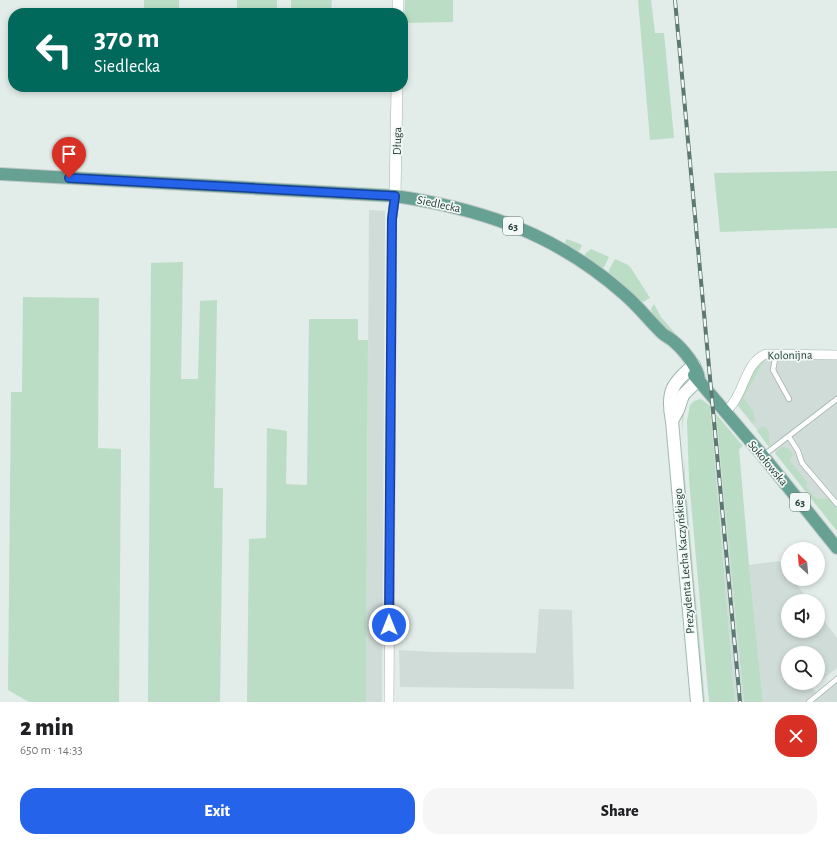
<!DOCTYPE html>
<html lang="en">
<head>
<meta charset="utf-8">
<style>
  :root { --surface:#fff; --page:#f6f6f6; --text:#202124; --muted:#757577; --accent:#2563eb }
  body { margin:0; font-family:"Alegreya Sans",sans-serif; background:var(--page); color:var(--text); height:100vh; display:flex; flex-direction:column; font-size:15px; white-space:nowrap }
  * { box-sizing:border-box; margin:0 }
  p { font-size:13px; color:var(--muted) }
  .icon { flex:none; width:22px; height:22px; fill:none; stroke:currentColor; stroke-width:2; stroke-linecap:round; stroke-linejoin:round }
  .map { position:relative; height:702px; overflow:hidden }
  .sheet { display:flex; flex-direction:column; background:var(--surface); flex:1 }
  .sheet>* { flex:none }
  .guide { position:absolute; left:8px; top:8px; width:400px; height:84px; border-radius:16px; box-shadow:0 2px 6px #0003; background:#00695c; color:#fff; overflow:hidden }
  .needle { width:26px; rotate:334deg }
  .tools { position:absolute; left:781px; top:542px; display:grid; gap:8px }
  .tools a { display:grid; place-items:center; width:44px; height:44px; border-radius:50%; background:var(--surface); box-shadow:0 2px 6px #0003; font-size:20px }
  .pin { position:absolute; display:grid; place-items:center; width:34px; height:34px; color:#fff; margin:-41px -17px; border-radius:50% 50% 50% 0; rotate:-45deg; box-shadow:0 0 4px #0007 }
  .pin .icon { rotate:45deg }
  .me { position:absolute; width:44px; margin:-22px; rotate:0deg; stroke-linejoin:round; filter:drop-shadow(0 0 3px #0008) }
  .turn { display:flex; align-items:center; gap:14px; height:84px; padding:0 20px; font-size:18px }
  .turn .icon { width:52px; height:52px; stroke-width:2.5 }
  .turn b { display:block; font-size:28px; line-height:34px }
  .round { display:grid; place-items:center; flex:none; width:42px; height:42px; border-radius:16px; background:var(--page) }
  .head { display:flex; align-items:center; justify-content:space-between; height:68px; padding:0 20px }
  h1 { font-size:24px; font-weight:800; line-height:30px }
  .cta { display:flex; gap:8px; margin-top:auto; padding:8px 20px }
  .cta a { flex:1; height:46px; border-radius:16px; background:var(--accent); color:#fff; font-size:16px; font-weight:800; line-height:46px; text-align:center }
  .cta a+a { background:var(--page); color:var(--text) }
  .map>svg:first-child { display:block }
  .built { fill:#d0dcd7 }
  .green { fill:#bbddc5 }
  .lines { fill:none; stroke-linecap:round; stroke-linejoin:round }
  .service-casing { stroke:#a5b4af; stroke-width:6 }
  .minor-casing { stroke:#a5b4af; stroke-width:10 }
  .tertiary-casing { stroke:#a5b4af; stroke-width:12 }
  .secondary-casing { stroke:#a0b8b0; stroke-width:14 }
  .primary-casing { stroke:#c1c9c7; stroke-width:14 }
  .service { stroke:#fff; stroke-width:4.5 }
  .minor { stroke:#fff; stroke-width:9 }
  .tertiary { stroke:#fff; stroke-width:11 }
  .secondary { stroke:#fff; stroke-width:12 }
  .primary { stroke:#67a193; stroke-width:12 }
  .rail-casing { stroke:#5d7871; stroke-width:4 }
  .rail { stroke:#f2f8f6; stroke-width:2.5; stroke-dasharray:8; stroke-linecap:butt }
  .route-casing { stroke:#184099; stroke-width:10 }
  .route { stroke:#2563eb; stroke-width:7 }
  .labels { text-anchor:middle; stroke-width:3.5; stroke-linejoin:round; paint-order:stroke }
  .shield { fill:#f2f8f6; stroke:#607570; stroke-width:1 }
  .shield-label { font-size:11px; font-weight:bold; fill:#223d36 }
  .street-label { font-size:12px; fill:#223d36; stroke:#f2f8f6 }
</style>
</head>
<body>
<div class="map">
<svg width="837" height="702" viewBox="0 0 837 702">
  <rect width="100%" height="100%" fill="#e2ece8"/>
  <g class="built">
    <polygon points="369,210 385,211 382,702 366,702"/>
    <polygon points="768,358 837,359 837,529 738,406 765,360"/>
    <polygon points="710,406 716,414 744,702 735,702"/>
    <polygon points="779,561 788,572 788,579 793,579 809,601 788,601 788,631 818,631 818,613 837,638 837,668 818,683 818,653 788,653 788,683 818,683 812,688 819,696 837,682 837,702 763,702 749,565"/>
    <polygon points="539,609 572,610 574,689 400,687 399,650 433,652 536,653"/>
  </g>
  <g class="green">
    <rect x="144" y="0" width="35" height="13"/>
    <rect x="237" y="0" width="40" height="13"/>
    <polygon points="291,0 332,0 331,13 291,13"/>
    <polygon points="405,0 453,0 453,22 404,23"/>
    <polygon points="638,0 651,0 655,33 664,33 674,138 650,140"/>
    <polygon points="837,171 837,228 720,232 714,173"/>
    <polygon points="567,239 582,245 580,250 576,252 566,246 565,242"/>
    <polygon points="591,249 609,257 604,267 602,268 585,258 585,254"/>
    <polygon points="615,259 628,265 631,268 650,298 643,302 639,300 609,274 609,270"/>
    <polygon points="183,262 181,379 198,379 200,301 217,300 214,488 223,488 220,702 148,702 151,263"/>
    <polygon points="23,297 99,298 98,448 121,449 119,702 29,702 8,690 11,392 22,392"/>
    <polygon points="654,304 661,317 679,338 678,342 652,313 651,309"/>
    <polygon points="309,319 358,319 358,340 368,340 366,702 247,702 249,539 266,538 267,428 287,431 286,484 307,485"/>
    <polygon points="768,358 765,360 743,398 753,411 755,420 752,423 738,405 756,367 761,360"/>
    <path d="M688 398 689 399C678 414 685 458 685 478L705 702H701L683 490 684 461 682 418V412Z"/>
    <polygon points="700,399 704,401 710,406 735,702 709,702 689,480 687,421 690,405 694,401"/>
    <polygon points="716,414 743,446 739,449 749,565 763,702 744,702"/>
    <path d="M763 426C772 431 768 438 770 446L769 447 757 431Z"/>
    <path d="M782 447 788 448 793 454 792 457 789 460 807 482 806 487C814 496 816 502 828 498L837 509V531L775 453Z"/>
  </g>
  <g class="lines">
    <defs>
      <g id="service">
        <polyline points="776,354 773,370 789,399"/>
        <polyline points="789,437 798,451 802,463 837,504"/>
        <polyline points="764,455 837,399"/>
        <polyline points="809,702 837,679"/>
      </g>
      <g id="minor">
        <path d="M726 411C745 395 744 362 766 354L837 355"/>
        <polyline points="389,702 392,219 395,196"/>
      </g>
      <g id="tertiary">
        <polyline points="398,13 398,0"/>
        <polyline points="395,196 397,87"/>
      </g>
      <g id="secondary">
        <path d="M694 365C672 383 666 392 672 421L697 702"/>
        <polyline points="672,421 678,410 683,395 699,379"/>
      </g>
      <g id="primary">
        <path d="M0 174 395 196C483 209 556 234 624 294 637 305 648 319 660 331 663 335 668 337 672 340 682 348 698 367 699 379"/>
        <polyline points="694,375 763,456 837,548"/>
      </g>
    </defs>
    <use href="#service" class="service-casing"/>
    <use href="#minor" class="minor-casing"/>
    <use href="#tertiary" class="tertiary-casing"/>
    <use href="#secondary" class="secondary-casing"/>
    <use href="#primary" class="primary-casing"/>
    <use href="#service" class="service"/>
    <use href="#minor" class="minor"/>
    <use href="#tertiary" class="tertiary"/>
    <use href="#secondary" class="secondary"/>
    <use href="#primary" class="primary"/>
    <defs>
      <polyline id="rail" points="675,0 740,702"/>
    </defs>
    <use href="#rail" class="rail-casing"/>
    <use href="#rail" class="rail"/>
  </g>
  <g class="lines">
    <defs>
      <polyline id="route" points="69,178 395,196 392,219 389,625"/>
    </defs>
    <use href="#route" class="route-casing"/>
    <use href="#route" class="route"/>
  </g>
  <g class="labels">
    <g class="shield">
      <rect x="503" y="217" width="20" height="18" rx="3"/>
      <rect x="790" y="493" width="20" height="18" rx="3"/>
    </g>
    <g class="shield-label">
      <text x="513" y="230">63</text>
      <text x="800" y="506">63</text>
    </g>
    <g class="street-label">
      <text transform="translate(397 141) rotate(-89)" y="4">Długa</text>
      <text transform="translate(439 204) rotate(12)" y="4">Siedlecka</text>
      <text transform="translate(790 355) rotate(-1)" y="4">Kolonijna</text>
      <text transform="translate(768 463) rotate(50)" y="4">Sokołowska</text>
      <text transform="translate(684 561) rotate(-95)" y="4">Prezydenta Lecha Kaczyńskiego</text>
    </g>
  </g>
</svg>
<div class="tools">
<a><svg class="needle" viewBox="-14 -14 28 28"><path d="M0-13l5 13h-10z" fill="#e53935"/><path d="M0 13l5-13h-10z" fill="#757577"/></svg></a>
<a><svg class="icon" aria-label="sound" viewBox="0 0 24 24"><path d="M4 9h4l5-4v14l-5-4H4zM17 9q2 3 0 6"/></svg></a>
<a><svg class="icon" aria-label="search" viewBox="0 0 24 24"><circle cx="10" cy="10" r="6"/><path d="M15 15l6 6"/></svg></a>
</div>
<div class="pin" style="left:69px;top:178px;background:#d93025"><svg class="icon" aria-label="arrive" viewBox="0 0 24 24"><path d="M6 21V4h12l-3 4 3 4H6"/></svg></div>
<svg class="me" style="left:389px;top:625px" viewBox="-20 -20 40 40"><circle r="17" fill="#2563eb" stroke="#fff" stroke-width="3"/><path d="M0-11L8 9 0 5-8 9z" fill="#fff"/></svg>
<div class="guide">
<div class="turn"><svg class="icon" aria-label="left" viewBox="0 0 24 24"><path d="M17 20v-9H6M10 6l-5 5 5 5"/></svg><div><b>370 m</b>Siedlecka</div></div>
</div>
</div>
<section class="sheet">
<div class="head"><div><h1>2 min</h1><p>650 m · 14:33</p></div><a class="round" style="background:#d93025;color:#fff"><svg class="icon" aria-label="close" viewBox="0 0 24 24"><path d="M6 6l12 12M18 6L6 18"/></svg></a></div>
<div class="cta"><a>Exit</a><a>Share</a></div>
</section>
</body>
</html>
